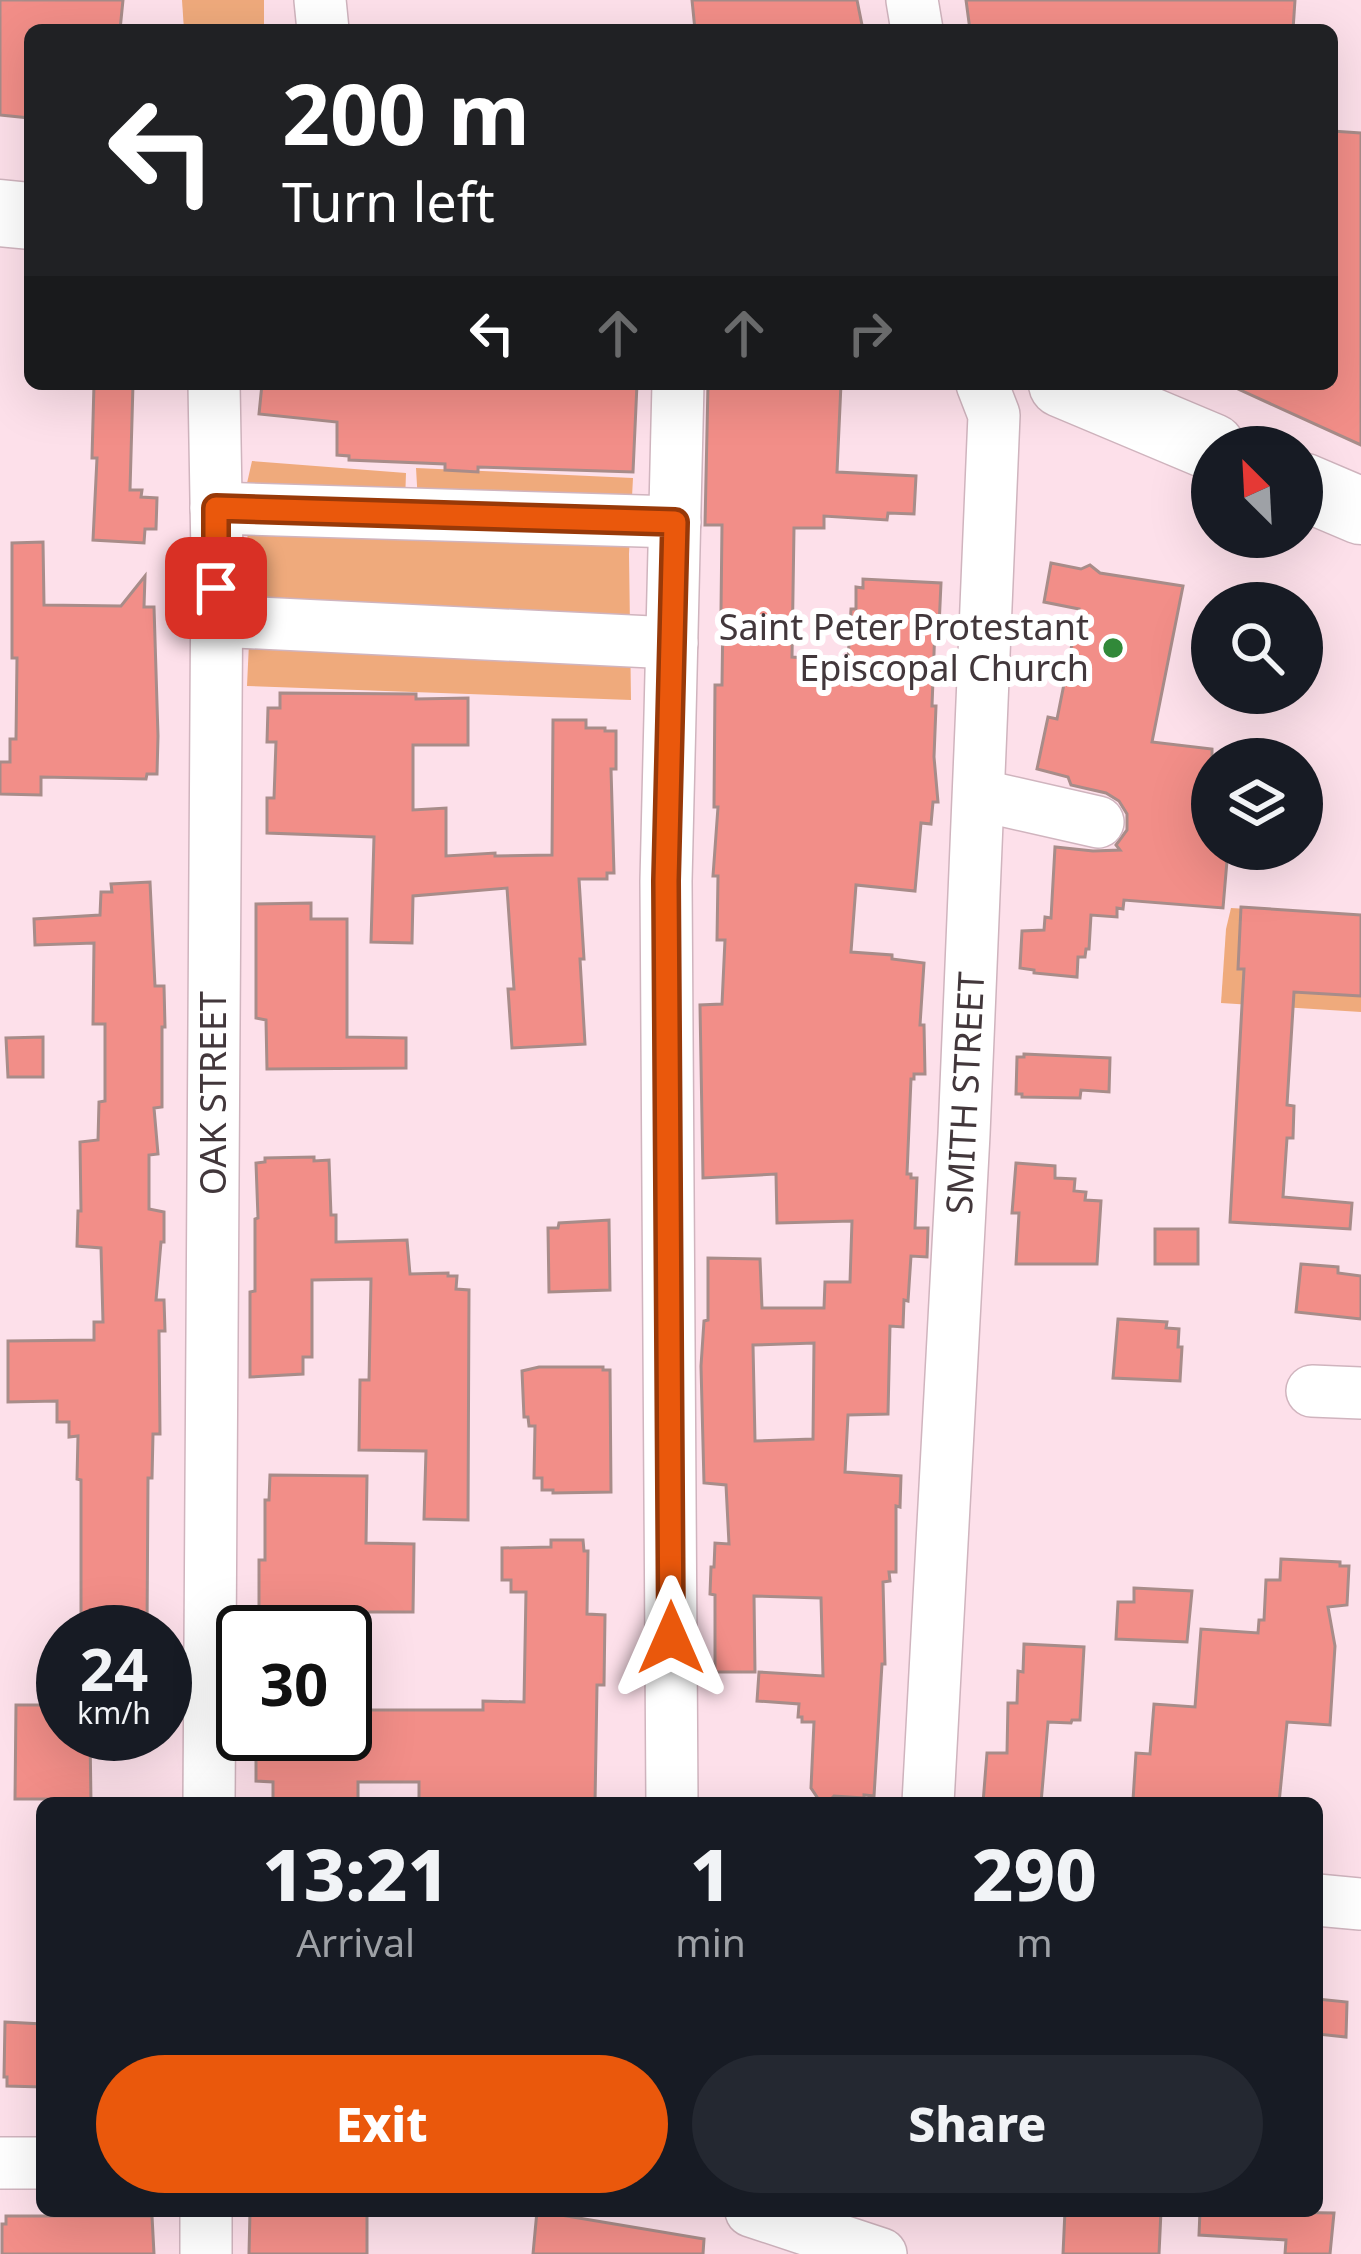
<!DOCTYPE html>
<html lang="en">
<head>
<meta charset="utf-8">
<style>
  :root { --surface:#171b24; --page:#242831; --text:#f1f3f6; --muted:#9ea1a6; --accent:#ea580c }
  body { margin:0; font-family:"Noto Sans",sans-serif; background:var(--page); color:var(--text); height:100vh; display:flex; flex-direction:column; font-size:45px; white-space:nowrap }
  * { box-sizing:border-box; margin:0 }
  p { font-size:39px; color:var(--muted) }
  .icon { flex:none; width:66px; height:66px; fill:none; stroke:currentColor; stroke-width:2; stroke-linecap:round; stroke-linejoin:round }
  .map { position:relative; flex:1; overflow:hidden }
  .details { position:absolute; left:36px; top:1797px; width:1287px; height:420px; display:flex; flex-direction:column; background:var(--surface); border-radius:18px; box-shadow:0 12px 48px #0002 }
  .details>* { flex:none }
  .top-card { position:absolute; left:24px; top:24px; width:1314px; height:366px; border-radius:18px; box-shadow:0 12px 48px #0002; background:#202124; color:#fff; overflow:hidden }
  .needle { width:78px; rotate:336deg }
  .controls { position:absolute; left:1191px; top:426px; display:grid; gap:24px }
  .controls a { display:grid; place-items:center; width:132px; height:132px; border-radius:50%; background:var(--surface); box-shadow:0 12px 48px #0002; font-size:60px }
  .speed { position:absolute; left:36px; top:1605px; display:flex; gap:24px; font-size:60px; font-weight:700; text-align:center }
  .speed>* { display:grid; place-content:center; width:156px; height:156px; border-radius:50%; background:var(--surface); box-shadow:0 12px 48px #0002; line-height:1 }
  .speed small { font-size:30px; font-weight:400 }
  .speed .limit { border:6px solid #111; border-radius:18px; background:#fff; color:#111 }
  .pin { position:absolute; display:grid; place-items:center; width:102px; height:102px; color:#fff; margin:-51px; border-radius:24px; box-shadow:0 6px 18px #0006 }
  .me { position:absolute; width:132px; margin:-66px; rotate:0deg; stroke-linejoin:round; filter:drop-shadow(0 0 9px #0008) }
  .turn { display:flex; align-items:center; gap:42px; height:252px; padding:0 60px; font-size:54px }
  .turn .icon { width:156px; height:156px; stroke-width:2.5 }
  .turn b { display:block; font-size:84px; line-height:102px }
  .lanes { display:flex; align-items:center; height:114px; padding:0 60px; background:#0003; justify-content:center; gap:60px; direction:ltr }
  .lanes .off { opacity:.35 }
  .eta { display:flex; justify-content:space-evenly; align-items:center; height:204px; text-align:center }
  .eta b { font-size:72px; font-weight:800; line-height:84px }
  .primary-button { display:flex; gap:24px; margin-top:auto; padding:24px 60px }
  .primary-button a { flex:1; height:138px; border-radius:72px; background:var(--accent); color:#fff; font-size:48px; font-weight:800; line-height:138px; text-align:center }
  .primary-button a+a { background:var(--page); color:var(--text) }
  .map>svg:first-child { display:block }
  .park { fill:#efaa7c }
  .building { fill:#f28e88; stroke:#a88c89; stroke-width:3; fill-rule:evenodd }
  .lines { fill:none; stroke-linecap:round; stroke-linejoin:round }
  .minor-casing { stroke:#d0b4be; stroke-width:54 }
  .major-casing { stroke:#d0b4be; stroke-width:69 }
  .minor { stroke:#fff; stroke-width:51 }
  .major { stroke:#fff; stroke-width:66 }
  .route-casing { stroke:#983908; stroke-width:30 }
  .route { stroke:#ea580c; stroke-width:21 }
  .poi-dot { fill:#318939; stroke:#fff; stroke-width:4.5 }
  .labels { text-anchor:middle; stroke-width:12; stroke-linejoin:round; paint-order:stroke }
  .poi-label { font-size:36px; fill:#42373b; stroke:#fff; text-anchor:end }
  .street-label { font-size:36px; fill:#42373b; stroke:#fff }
</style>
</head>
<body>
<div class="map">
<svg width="1361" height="2254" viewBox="0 0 1361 2254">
  <rect width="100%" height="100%" fill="#fde0ea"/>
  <g class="park">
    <polygon points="182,0 264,0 264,24 221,30 184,30"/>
    <polygon points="252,461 406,473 405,502 418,503 416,468 633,478 629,554 631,700 247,686 251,600 245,492"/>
    <polygon points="1231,908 1361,916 1361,1012 1221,1003 1226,929"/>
  </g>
  <g class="building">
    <polygon points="0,0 123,0 120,30 30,30 30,118 0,115"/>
    <polygon points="692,0 857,0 863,30 695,30"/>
    <polygon points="966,0 1295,0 1293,30 970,30"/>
    <polygon points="1332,131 1361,133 1361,445 1227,384 1332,384"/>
    <polygon points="94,384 133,384 130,490 142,490 141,497 157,498 156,529 145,529 144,543 93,540 97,458 92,458"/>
    <polygon points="262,384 637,384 633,472 478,467 478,472 445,470 445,464 349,460 349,456 337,455 337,422 259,414"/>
    <path d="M708 384H841L837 472 916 476 914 514 888 513 887 520 824 516V528H794L792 657 848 661 851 609H856V587L863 588V579L941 583 939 627H935L932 706H936L934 757 938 802H933L931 824 921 823 915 891 856 885 851 952 892 955V959L924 963 920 1025H924L925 1074H914V1079H911L907 1174H911V1178H917L915 1228H928L927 1257 911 1256 908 1301 904 1300 903 1327 890 1326 888 1414 848 1415 845 1472 901 1476 900 1507 896 1506V1572H889L890 1581 883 1582 885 1664H882L874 1796 864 1795V1798L834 1796 827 1803H821L811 1788 814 1722H802V1717H798L799 1704 757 1701 759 1672 823 1676 821 1598 754 1596 755 1672H715V1595L710 1594 711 1567H714L715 1543 729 1544 726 1485 704 1483 701 1366 704 1321 708 1320V1258L760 1259 762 1308H824L825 1282H850L852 1221 777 1223 776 1174 703 1178 700 1005 722 1004 725 940H717L718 876H713L718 807H714L715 685H722L723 612H721L722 525H705ZM814 1343 813 1439 755 1441 753 1345Z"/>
    <polygon points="43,542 44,605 121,606 145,576 144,607 154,607 158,736 157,774 147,774 146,779 41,777 41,795 0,794 0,762 10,762 10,739 16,739 17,658 12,658 12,543"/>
    <polygon points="1051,563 1081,569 1090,565 1100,573 1183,586 1152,742 1212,749 1212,849 1228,849 1223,908 1124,900 1123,909 1117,908 1117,917 1091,915 1089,949 1086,949 1085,957 1078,957 1077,977 1034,973 1034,970 1020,968 1022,931 1044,930 1045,917 1051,918 1055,847 1093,851 1120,850 1116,845 1127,830 1127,814 1119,801 1106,793 1071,785 1068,777 1037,769 1048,717 1057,719 1079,609 1044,602"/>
    <polygon points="280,693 416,694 416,699 468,698 468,745 413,745 413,810 446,808 446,856 495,853 495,856 552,855 553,720 586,720 586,728 605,728 605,731 616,731 616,769 611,769 614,873 607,873 607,879 579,879 584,959 580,959 585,1044 512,1048 508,989 514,989 507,888 413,896 412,943 371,942 374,837 267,833 267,798 274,798 276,742 267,742 268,708 280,708"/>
    <polygon points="150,882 155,986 164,986 165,1027 162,1027 162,1107 154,1108 158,1154 149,1155 149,1209 164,1212 164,1242 161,1242 156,1300 164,1300 165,1331 159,1331 160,1434 153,1434 152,1478 148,1478 147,1632 81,1632 81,1480 77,1479 78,1436 69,1437 69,1422 57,1422 57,1401 8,1402 8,1341 94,1340 94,1322 103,1322 101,1248 77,1246 78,1211 81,1211 80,1142 98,1140 99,1102 105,1101 105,1024 93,1024 94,943 35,945 34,919 100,915 101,892 112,892 111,884"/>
    <polygon points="311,903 311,919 347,919 347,1037 406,1038 406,1068 267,1069 266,1020 256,1018 256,904"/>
    <polygon points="1241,907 1361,915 1361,996 1294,992 1287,1105 1294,1106 1293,1138 1287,1138 1283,1197 1352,1203 1350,1229 1230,1222 1244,969 1238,969"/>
    <polygon points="43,1037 43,1077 8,1077 6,1038"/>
    <polygon points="1024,1054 1110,1058 1109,1092 1081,1090 1080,1098 1022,1097 1022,1094 1016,1094 1017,1057 1024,1057"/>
    <polygon points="314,1157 314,1161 329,1160 331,1215 336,1215 336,1242 407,1240 410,1274 448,1273 448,1276 457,1276 456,1289 469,1290 468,1520 424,1519 426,1451 359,1450 360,1380 369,1380 371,1279 312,1280 312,1357 303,1357 303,1374 250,1377 250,1292 255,1291 255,1219 258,1218 256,1163 265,1162 265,1158"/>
    <polygon points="1016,1163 1055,1166 1055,1178 1075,1179 1074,1191 1086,1192 1085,1200 1101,1201 1097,1264 1016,1264 1019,1213 1012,1213"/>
    <polygon points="609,1220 610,1290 549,1292 548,1228 558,1228 559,1223"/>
    <rect x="1155" y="1229" width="43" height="35"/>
    <polygon points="1301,1264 1338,1267 1338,1273 1361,1276 1361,1319 1296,1312"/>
    <polygon points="1118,1319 1167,1322 1166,1328 1179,1329 1178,1347 1182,1347 1180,1381 1113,1378"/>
    <polygon points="539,1367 603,1367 603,1370 610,1370 611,1492 553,1493 553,1490 542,1490 542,1478 534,1478 535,1426 529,1426 528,1417 524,1417 522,1371"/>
    <polygon points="270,1475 367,1476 366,1543 414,1544 413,1612 364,1612 364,1618 259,1617 259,1560 265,1560 265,1500 269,1500"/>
    <polygon points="551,1540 583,1540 584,1551 588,1551 587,1614 605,1615 604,1685 597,1685 595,1803 419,1803 419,1782 358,1782 358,1803 273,1803 273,1782 256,1781 256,1734 345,1734 345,1710 483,1710 483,1701 524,1702 526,1592 511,1592 511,1580 502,1580 502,1548 551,1547"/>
    <polygon points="1281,1559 1340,1562 1340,1566 1349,1566 1347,1605 1328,1607 1335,1646 1330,1725 1287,1722 1279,1803 1133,1800 1136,1753 1150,1754 1154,1704 1195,1707 1201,1629 1258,1633 1259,1620 1264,1620 1266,1580 1280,1580"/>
    <polygon points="1134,1588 1192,1591 1187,1642 1116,1639 1118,1602 1134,1602"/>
    <polygon points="1024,1644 1084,1647 1080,1720 1072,1720 1071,1723 1048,1722 1041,1803 983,1803 987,1753 1007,1753 1008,1703 1017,1703 1018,1671 1023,1672"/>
    <polygon points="16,1705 63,1705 63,1734 90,1734 91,1803 47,1803 47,1799 15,1799"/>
    <polygon points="1317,1999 1347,2002 1346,2037 1317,2034"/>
    <polygon points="5,2022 42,2024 42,2087 7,2086 7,2077 4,2077"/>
    <polygon points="250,2211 367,2211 367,2254 249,2254"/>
    <polygon points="537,2211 704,2239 703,2254 533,2254"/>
    <polygon points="1065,2211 1161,2211 1159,2254 1063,2254"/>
    <polygon points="1200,2211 1334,2213 1330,2254 1285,2254 1286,2240 1199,2235"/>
    <polygon points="6,2216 152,2216 154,2254 2,2254 2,2224 6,2224"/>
  </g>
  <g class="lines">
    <defs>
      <g id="minor">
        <polyline points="320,0 323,30"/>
        <polyline points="912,0 917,30"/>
        <polyline points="216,508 675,522"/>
        <polyline points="216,621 672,643"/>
        <polyline points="979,795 1098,822"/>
        <polyline points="1312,1391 1361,1393"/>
        <polyline points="209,1803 217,556 214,384"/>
        <polyline points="672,1803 666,881 678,384"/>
        <polyline points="928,1803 964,1134 994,415 982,384"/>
        <polyline points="1317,1900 1361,1904"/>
        <polyline points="0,2163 42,2163"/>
        <polyline points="751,2211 881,2254"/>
        <polyline points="206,2254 206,2211"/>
      </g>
      <g id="major">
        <polyline points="0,213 30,216"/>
        <polyline points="1062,384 1212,447"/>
        <polyline points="1302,486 1361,511"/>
      </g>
    </defs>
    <use href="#minor" class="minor-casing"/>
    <use href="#major" class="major-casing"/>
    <use href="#minor" class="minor"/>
    <use href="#major" class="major"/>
  </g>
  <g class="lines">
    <defs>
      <polyline id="route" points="216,588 216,508 675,522 666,881 671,1638"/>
    </defs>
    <use href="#route" class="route-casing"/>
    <use href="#route" class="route"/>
  </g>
  <circle class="poi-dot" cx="1113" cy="648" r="12"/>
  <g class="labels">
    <g class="poi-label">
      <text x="1089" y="640">Saint Peter Protestant<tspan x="1089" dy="41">Episcopal Church</tspan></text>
    </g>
    <g class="street-label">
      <text transform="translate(213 1093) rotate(-90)" y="13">OAK STREET</text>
      <text transform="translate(965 1093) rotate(-87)" y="13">SMITH STREET</text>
    </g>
  </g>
</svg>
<div class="controls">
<a><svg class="needle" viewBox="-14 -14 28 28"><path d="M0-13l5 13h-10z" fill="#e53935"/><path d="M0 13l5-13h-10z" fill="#9ea1a6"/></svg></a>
<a><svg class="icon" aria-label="search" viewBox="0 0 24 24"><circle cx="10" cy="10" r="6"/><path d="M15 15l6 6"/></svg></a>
<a><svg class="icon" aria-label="layers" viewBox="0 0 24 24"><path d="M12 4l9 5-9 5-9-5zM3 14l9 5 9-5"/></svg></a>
</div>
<div class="speed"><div>24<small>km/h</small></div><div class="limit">30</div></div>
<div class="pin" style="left:216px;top:588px;background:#d93025"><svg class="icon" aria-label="arrive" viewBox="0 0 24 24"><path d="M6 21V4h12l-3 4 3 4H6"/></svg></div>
<svg class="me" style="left:671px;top:1638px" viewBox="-20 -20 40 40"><path d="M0-17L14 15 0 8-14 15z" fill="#ea580c" stroke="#fff" stroke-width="4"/></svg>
<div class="top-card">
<div class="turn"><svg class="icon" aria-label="left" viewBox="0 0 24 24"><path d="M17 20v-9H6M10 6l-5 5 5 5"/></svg><div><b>200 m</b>Turn left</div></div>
<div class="lanes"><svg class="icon" aria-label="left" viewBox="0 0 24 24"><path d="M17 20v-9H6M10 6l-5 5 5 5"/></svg><svg class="icon off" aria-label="ahead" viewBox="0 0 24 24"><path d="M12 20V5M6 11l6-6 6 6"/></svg><svg class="icon off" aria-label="ahead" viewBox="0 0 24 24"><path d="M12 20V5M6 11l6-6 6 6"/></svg><svg class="icon off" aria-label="right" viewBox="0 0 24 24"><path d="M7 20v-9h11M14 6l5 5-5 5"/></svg></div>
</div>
<section class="details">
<div class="eta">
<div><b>13:21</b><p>Arrival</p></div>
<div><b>1</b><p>min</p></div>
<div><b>290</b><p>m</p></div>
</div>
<div class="primary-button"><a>Exit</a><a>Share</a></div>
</section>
</div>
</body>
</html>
